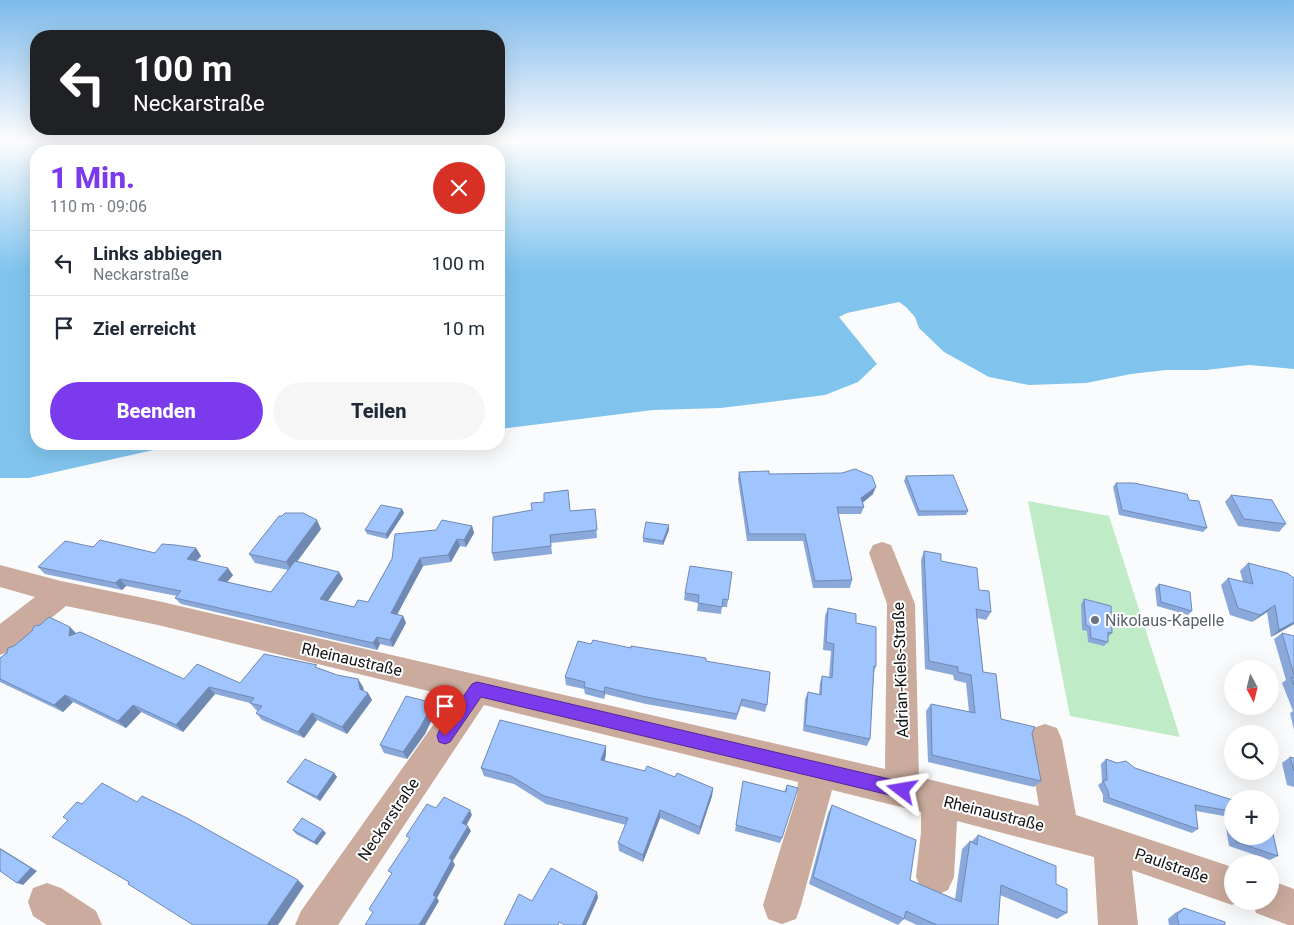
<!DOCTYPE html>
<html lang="de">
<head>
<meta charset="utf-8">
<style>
  :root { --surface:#fff; --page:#f6f6f7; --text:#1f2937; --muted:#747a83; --line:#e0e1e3; --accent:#7c3aed }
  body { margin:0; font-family:Roboto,sans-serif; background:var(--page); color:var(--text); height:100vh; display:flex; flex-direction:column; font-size:19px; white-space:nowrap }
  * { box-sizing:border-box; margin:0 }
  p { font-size:16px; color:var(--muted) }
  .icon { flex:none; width:28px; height:28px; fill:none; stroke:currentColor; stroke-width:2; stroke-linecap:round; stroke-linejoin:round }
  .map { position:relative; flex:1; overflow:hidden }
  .drawer { position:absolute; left:30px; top:145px; width:475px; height:305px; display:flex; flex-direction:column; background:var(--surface); border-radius:20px; box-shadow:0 5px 20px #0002 }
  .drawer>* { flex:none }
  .top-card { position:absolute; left:30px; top:30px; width:475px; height:105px; border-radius:20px; box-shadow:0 5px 20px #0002; background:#202124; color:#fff; overflow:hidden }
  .needle { width:32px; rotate:173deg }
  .buttons { position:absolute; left:1224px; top:660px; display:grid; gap:10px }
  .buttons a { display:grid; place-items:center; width:55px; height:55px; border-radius:50%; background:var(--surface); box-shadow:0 5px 20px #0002; font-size:25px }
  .pin { position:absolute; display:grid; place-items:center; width:42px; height:42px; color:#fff; margin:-51px -21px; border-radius:50% 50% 50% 0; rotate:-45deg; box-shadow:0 0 5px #0007 }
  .pin .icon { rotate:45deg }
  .me { position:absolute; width:55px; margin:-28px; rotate:284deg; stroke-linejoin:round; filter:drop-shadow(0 0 4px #0008) }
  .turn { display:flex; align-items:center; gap:18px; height:105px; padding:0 20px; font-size:22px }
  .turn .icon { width:65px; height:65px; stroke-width:2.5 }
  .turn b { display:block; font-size:35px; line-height:42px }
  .round { display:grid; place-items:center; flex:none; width:52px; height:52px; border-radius:26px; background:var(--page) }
  .headline { display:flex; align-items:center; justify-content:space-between; height:85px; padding:0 20px }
  h1 { font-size:30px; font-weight:800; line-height:38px; color:var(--accent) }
  .primary-button { display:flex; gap:10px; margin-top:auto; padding:10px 20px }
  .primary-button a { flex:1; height:58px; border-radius:30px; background:var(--accent); color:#fff; font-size:20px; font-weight:800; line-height:58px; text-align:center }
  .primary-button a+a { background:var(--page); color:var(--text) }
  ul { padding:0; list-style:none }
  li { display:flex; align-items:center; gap:15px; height:65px; padding:0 20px; border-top:1px solid var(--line) }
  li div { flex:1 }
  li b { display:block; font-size:19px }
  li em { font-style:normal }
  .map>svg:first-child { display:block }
  .green { fill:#bfecc7 }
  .water { fill:#80c4ee }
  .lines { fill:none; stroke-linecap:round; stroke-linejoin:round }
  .minor { fill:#caab9d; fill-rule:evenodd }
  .wall { fill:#8aa9da }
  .shaded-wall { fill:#7089b2 }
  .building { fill:#a0c4fe; stroke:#7089b2 }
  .route { fill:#7c3aed; stroke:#51269a }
  .worship-dot { fill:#6b7280; stroke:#fff; stroke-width:2 }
  .labels { text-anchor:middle; stroke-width:4; stroke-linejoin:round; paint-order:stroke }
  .near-worship-label { font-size:16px; fill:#5b616d; stroke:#fff; text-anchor:start }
  .near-street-label { font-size:16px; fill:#141414; stroke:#fff }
</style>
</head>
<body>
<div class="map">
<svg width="1294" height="925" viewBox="0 0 1294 925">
  <rect width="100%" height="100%" fill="#fafbfc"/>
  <polygon class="green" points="1028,501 1109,516 1180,737 1070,716"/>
  <polygon class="water" points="0,142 1294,142 1294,369 1249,365 1206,370 1166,370 1131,374 1086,383 1029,385 989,377 944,352 919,328 915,317 906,307 899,302 847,313 839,317 877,364 858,382 825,395 721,408 653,410 499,429 499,151 36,151 36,444 180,444 29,478 0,478"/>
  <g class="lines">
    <g class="minor">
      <polygon points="882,542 891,545 915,604 919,777 1039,806 1028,740 1033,728 1045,724 1057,728 1062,740 1076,815 1232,867 1232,901 1241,901 1232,905 1132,870 1138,925 1098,925 1094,857 957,821 954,877 948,890 935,896 922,890 916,877 921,832 921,812 832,790 801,905 796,919 782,924 768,919 763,905 797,795 798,782 484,705 338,925 295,925 301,911 453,697 158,625 66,606 11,651 0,655 0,624 35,597 0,587 0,565 61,581 158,601 885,769 887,604 869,553 873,545"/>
      <polygon points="1270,880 1294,889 1294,925 1288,925 1256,913 1252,901 1270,901"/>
      <polygon points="47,883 61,888 96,911 102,925 47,925 33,916 28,902 33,888"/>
    </g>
  </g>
  <g class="wall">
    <polygon points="739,472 873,494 862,503 864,507 861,514 838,514 852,580 850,588 813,588 803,541 747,541 738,479"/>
    <polygon points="906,476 968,511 966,515 918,516 904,481"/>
    <polygon points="1116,483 1189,500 1207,528 1203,532 1119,515 1113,487"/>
    <polygon points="1231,495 1286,524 1279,532 1238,526 1225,502"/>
    <polygon points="544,502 570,511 595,509 597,538 551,543 552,554 494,561 492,553 532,510"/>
    <polygon points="402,509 404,513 387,539 367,534 365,530"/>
    <polygon points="669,525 669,530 663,545 643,542 643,538"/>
    <polygon points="472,526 474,533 466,547 460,546 451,562 423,566 397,615 403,616 406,623 393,647 380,644 377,650 181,604 175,598 177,596 126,586 122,590 45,574 38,567 93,547 155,553 196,548 201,556 196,561 233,575 227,582 271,592 288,570 255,563 249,554 321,529 297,561 339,572 343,579 328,601 354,607 368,602 392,559"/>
    <polygon points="924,551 941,561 979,590 991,612 986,620 977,618 983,672 1001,719 1032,733 1041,781 1034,787 928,762 926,711 931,704 969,712 966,683 954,680 953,675 925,669 921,560"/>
    <polygon points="1248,563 1294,624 1271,637 1267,612 1252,622 1230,615 1221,585 1228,578 1243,582 1240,571"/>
    <polygon points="732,572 727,607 722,607 721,614 697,611 698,603 684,600 685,593"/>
    <polygon points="1159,584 1192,611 1188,615 1157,606 1155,588"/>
    <polygon points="1084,599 1112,633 1108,637 1108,642 1104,646 1088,642 1087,631 1082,630 1081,604"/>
    <polygon points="828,608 856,623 876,666 874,672 870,739 867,746 803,731 805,699 808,692 819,694 820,683 822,676 829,677 831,651 823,650 825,616"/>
    <polygon points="77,633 184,679 240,683 319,668 337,675 358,679 363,687 364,691 368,693 372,700 347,734 317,720 304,738 262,720 256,713 258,711 256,710 250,703 215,694 183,732 141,712 126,728 73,702 63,712 0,682 0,658 14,646"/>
    <polygon points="1282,633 1294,636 1294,730 1290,713 1293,711 1282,683 1286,680 1274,639"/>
    <polygon points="591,644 631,648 706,661 767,705 765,712 741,706 736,720 646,704 605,694 604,699 585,694 584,689 566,685 565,677"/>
    <polygon points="436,711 425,734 407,759 384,753 380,745"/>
    <polygon points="606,746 606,754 605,761 645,771 675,777 713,788 712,796 699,835 660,818 643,862 619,851 618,843 626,825 546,804 514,784 484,776 481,768"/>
    <polygon points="1290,757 1294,758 1294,787 1287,785 1282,763"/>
    <polygon points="1106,759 1232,800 1232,836 1270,836 1278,856 1270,860 1229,846 1224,816 1196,811 1198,829 1192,833 1103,802 1103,795 1098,785 1102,782 1101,764"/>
    <polygon points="334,773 337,777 320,801 291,785 287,782"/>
    <polygon points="743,781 784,792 787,785 782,838 780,843 735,831"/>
    <polygon points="832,805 910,880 955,899 962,849 970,841 971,842 978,835 1056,884 1067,913 1057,919 1000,895 998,925 917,925 904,919 898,925 809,884 828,813"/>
    <polygon points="293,830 326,833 317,845 296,834"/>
    <polygon points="1184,908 1225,925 1169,925 1168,919 1175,913"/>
  </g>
  <g class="shaded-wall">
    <polygon points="876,487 873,494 859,506 861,498"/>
    <polygon points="402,509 404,513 387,539 386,534"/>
    <polygon points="317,520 321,529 291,570 286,562"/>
    <polygon points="669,525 669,530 663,545 663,541"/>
    <polygon points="472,526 474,533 466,547 464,540"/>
    <polygon points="457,539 460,546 451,562 448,555"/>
    <polygon points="196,548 201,556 192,566 187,559"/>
    <polygon points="420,558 423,566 394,620 391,613"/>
    <polygon points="228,568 233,575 223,587 218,580"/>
    <polygon points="339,572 343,579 324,606 320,599"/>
    <polygon points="120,579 126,586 122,590 115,583"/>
    <polygon points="1275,605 1267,612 1252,622 1260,615"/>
    <polygon points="403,616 406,623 393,647 390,640"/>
    <polygon points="1294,622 1294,624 1271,637 1279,630"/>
    <polygon points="70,627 78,635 69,636"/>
    <polygon points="377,637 380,644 377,650 373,643"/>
    <polygon points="358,679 363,687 365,697 360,689"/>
    <polygon points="209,687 215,694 183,732 176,725"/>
    <polygon points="605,687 605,694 604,699 604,692"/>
    <polygon points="368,693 372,700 347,734 342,727"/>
    <polygon points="65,695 73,702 63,712 54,705"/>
    <polygon points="433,703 436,711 425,734 407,759 403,752"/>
    <polygon points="133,705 141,712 126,728 118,721"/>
    <polygon points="312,713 317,720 304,738 298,732"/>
    <polygon points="606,746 606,754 602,769 601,760"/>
    <polygon points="334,773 337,777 320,801 317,797"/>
    <polygon points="713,788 712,796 699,835 700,827"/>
    <polygon points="470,810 472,815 465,828 462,823"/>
    <polygon points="660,810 660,818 643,862 643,855"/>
    <polygon points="468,826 471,831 453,861 455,865 437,898 439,901 425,925 419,925 449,858"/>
    <polygon points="323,830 326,833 317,845 314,842"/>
    <polygon points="0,848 37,871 23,885 17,883"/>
    <polygon points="298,880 304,886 278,925 267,925"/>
    <polygon points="597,892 598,898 586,925 582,925"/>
  </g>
  <g class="building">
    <polygon points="855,469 872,476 876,487 861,498 864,507 837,507 852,580 815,581 805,534 749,534 739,472 769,471 769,474 842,473"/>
    <polygon points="953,475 968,511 919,511 906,476"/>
    <polygon points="1116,483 1134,483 1187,494 1189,500 1199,501 1207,528 1122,510"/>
    <polygon points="568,490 570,511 595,509 597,530 550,535 551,546 492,553 493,517 532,510 531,503 544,502 544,493"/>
    <polygon points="1231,495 1272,500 1286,524 1244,519"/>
    <polygon points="381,505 402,509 386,534 365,530"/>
    <polygon points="285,513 303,513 317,520 286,562 249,554 279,516 282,516"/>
    <polygon points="442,520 472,526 464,540 457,539 448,555 420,558 391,613 403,616 390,640 377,637 373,643 175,598 181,591 120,579 115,583 38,567 65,541 93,547 100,540 155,553 162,544 175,545 196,548 187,559 228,568 218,580 271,592 295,561 339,572 320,599 354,607 358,600 368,602 392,559 395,534 436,530"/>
    <polygon points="646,522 669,525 663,541 643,538"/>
    <polygon points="924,551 941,554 941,561 977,568 979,590 989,591 991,612 976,609 983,672 996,674 1001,719 1035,727 1032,733 1041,781 932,755 931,704 975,713 971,675 958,672 958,667 929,661"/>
    <polygon points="1248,563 1287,573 1294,578 1294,622 1279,630 1275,605 1260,615 1238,608 1228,578 1253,584"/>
    <polygon points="690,566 732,572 728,600 723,599 722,607 698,603 699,595 685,593"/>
    <polygon points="1159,584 1190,592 1192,611 1161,602"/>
    <polygon points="1084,599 1111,606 1112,633 1108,632 1108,642 1091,638 1090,627 1086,625"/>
    <polygon points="828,608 856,614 856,623 876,627 876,666 874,666 870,739 805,725 808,692 821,695 822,676 832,678 834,644 826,642"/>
    <polygon points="49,617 70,627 69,636 80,632 184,679 197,664 240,683 264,654 317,665 315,667 337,675 358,679 360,689 368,693 342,727 312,713 298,732 256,713 262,706 250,703 254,698 209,687 176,725 133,705 118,721 65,695 54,705 0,679 0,658 7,653 8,648 14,646 32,631 34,626 40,625"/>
    <polygon points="1282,633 1294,636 1294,675"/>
    <polygon points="593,640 631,648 631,646 706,658 706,661 770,672 767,705 742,699 737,714 646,697 605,687 604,692 584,687 585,682 565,677 578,641 591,644"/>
    <polygon points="1291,677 1294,678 1294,685"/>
    <polygon points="406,696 433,703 421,726 403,752 380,745"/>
    <polygon points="500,720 606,746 601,760 645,771 647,766 675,777 677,773 713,788 700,827 660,810 643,855 618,843 628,818 544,796 511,776 481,768"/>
    <polygon points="1290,757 1294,758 1294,771"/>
    <polygon points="305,759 334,773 317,797 287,782"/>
    <polygon points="1106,759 1117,763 1126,761 1135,768 1232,800 1232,821 1231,811 1195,805 1198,829 1109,798 1108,791 1103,781 1107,780"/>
    <polygon points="743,781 786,792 787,785 798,788 782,838 736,825"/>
    <polygon points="102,783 137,802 142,796 185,817 298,880 267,925 193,925 128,884 129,882 52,837 68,820 63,817 77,802 82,804"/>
    <polygon points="444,797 470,810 462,823 468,826 449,858 452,860 433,895 436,897 419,925 365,925 373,912 369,909 392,873 388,871 410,838 406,836 427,804 436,808"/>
    <polygon points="832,805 916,840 910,880 961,902 970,841 977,845 978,835 1056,866 1056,884 1067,889 1067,913 1001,885 998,925 937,925 906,911 904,919 813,877"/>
    <polygon points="302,818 323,830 314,842 293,830"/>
    <polygon points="1270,821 1278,856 1236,842 1235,836 1270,836"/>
    <polygon points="0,849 31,868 17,883 0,871"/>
    <polygon points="551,868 597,892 582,925 565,925 559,922 558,925 504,925 519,894 532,901"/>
    <polygon points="1184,908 1225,922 1225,925 1179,925 1177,915"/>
  </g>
  <linearGradient id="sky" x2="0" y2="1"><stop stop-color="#7ebaea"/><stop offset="0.52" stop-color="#fdfdfe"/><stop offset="1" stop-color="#fdfdfe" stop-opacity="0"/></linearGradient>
  <rect width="1294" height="271" fill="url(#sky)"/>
  <polygon class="route" points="477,682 902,782 908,784 911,790 908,796 902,798 481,697 450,742 445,744 439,742 437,736 439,731 472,684"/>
  <circle class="worship-dot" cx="1095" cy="620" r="5"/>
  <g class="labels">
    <g class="near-worship-label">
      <text x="1105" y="626">Nikolaus-Kapelle</text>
    </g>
    <g class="near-street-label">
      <text transform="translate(352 659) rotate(13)" y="6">Rheinaustraße</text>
      <text transform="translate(900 670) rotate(-92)" y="6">Adrian-Kiels-Straße</text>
      <text transform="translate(994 813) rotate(14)" y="6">Rheinaustraße</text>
      <text transform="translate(388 819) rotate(-56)" y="6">Neckarstraße</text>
      <text transform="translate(1172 865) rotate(19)" y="6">Paulstraße</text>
    </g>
  </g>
</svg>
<div class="buttons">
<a><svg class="needle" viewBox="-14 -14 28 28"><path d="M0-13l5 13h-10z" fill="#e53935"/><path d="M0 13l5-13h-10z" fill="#747a83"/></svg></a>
<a><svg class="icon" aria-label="search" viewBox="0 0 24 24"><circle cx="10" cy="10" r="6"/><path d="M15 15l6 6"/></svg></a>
<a>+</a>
<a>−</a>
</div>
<div class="pin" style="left:445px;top:736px;background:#d93025"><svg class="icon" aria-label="arrive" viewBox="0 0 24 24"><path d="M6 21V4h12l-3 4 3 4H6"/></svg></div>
<svg class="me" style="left:902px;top:790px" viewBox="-20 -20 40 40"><path d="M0-17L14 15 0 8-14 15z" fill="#7c3aed" stroke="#fff" stroke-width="4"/></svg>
<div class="top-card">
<div class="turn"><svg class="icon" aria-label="left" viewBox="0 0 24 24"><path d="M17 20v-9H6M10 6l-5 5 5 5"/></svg><div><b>100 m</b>Neckarstraße</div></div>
</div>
<section class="drawer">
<div class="headline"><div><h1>1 Min.</h1><p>110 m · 09:06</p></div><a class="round" style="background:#d93025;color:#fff"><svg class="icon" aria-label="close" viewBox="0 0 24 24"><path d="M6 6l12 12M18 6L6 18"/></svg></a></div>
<ul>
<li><svg class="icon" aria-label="left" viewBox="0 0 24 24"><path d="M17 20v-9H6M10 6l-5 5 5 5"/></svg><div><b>Links abbiegen</b><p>Neckarstraße</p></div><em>100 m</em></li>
<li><svg class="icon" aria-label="arrive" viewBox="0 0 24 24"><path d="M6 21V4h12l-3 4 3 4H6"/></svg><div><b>Ziel erreicht</b></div><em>10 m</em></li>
</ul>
<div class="primary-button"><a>Beenden</a><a>Teilen</a></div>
</section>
</div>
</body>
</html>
